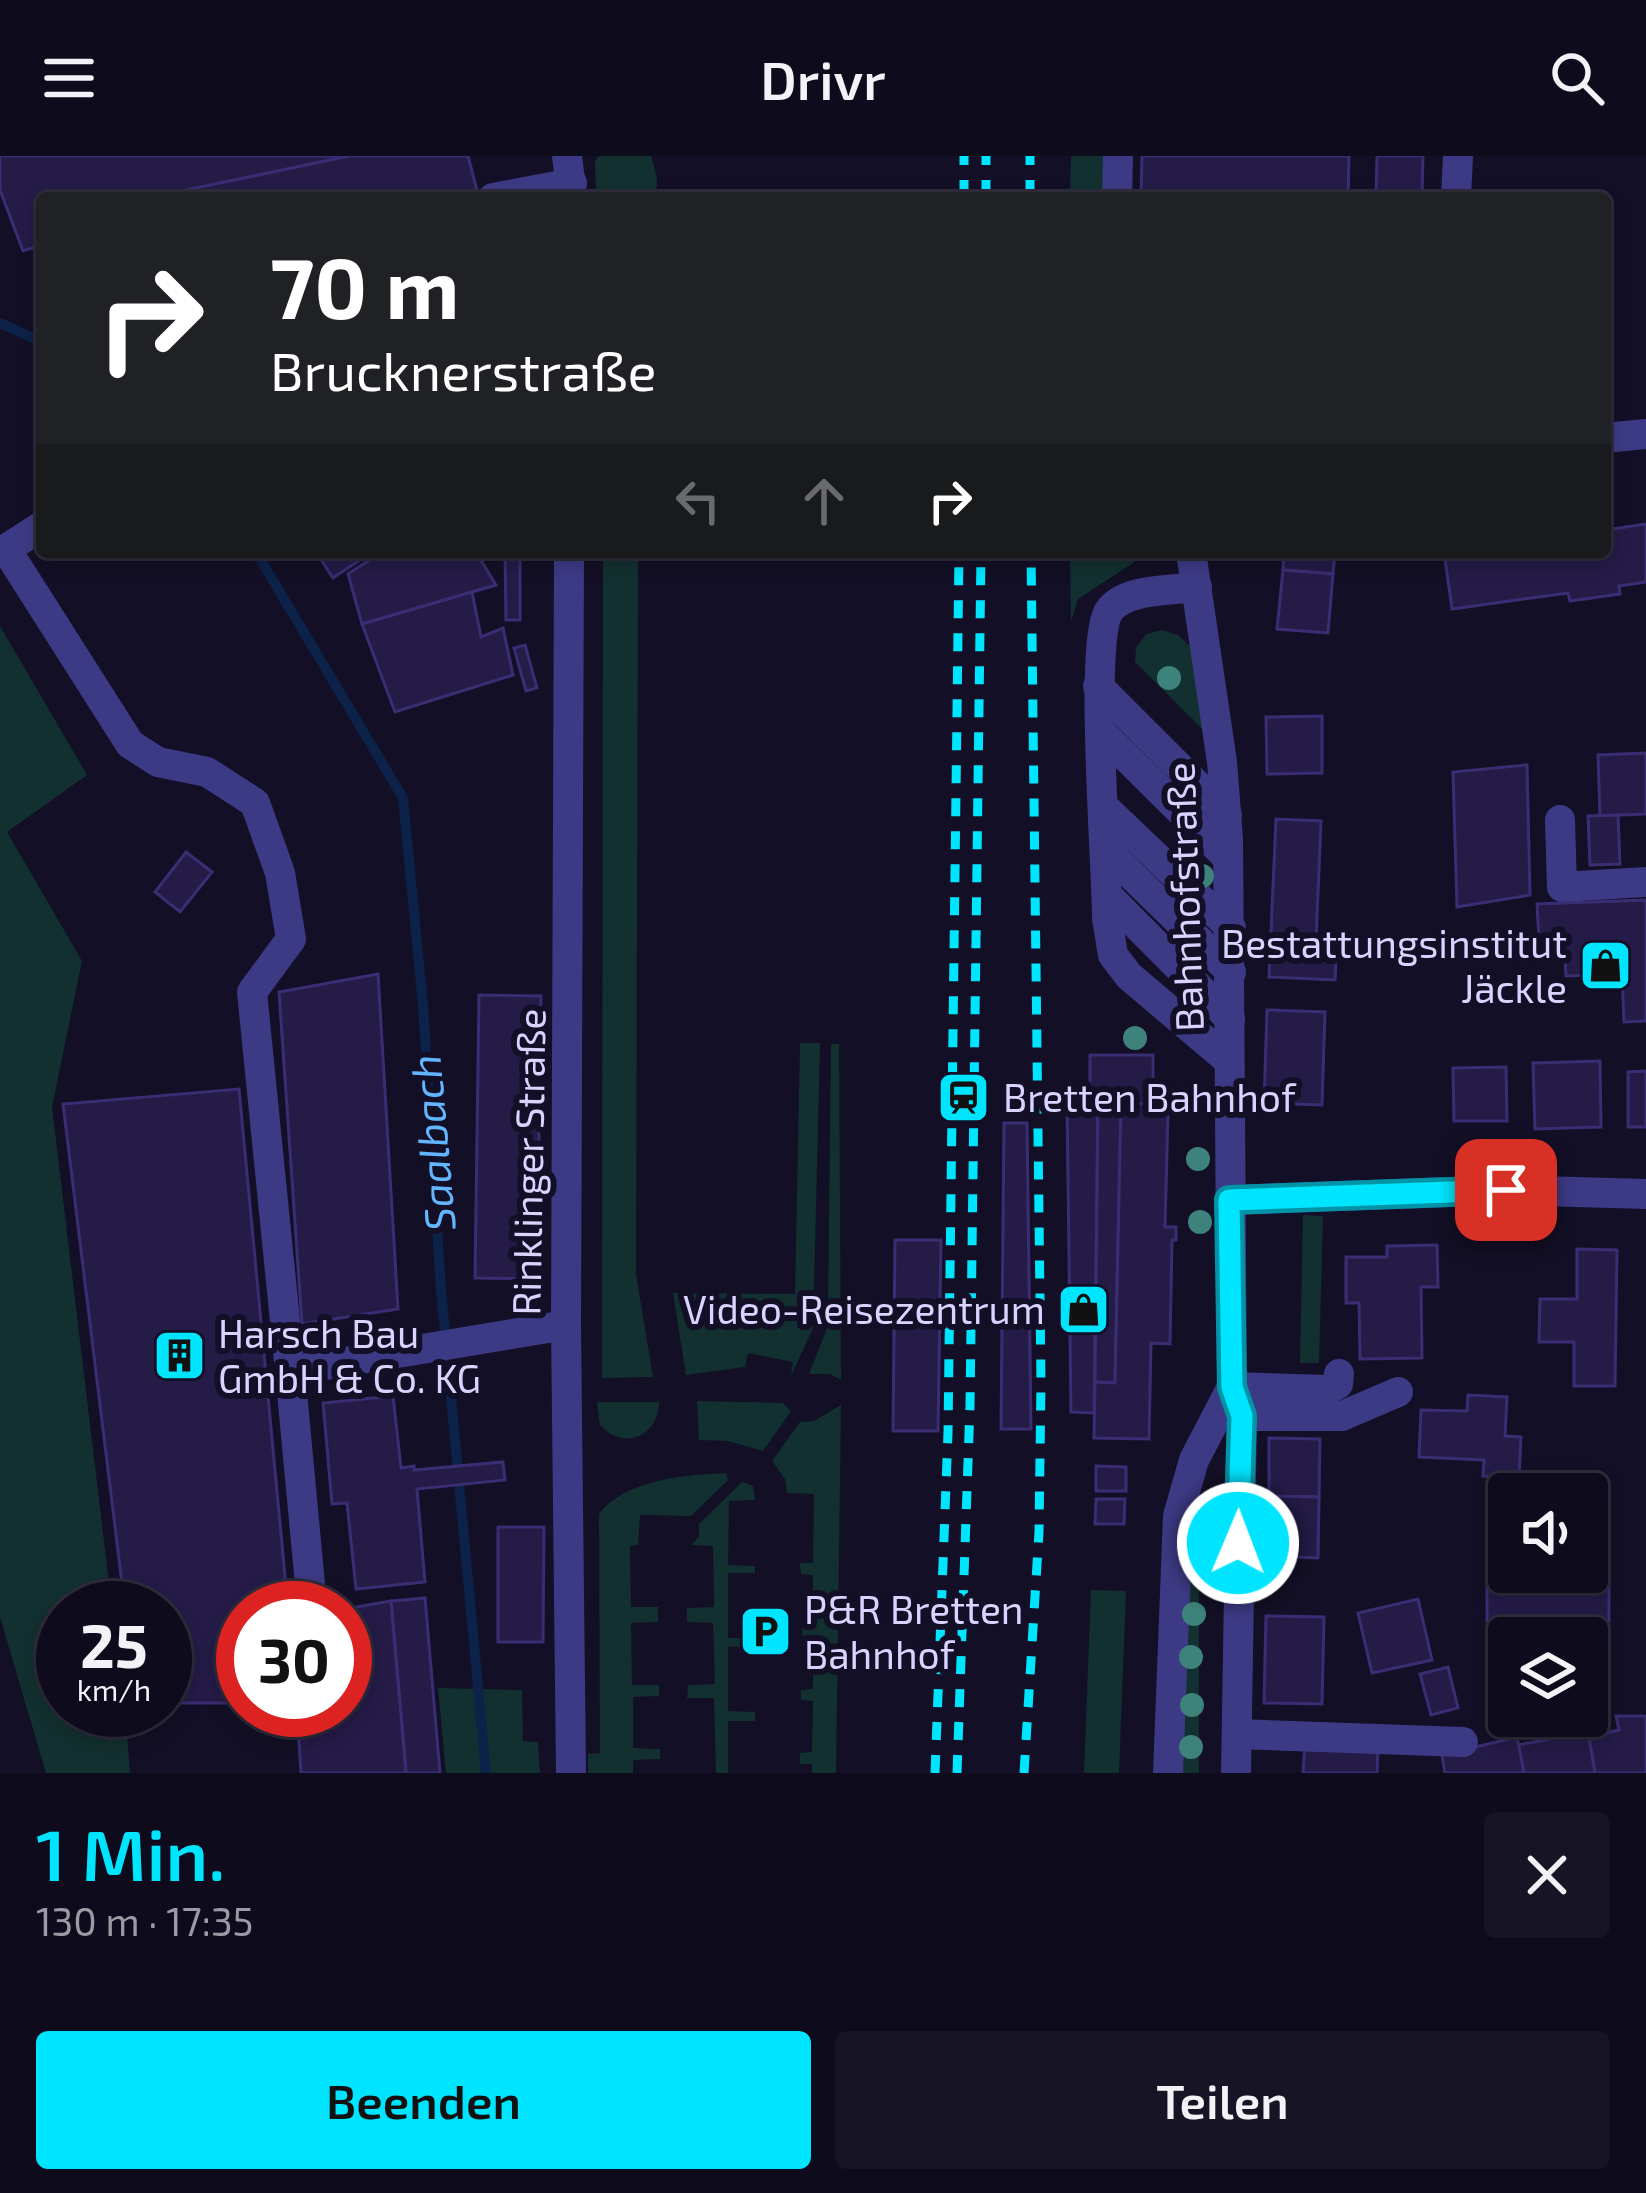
<!DOCTYPE html>
<html lang="de">
<head>
<meta charset="utf-8">
<style>
  :root { --surface:#0e0b1c; --page:#171425; --text:#f1f3f6; --muted:#9b9ba3; --line:#2e2b3b; --accent:#00e5ff }
  body { margin:0; font-family:"Exo 2",sans-serif; background:var(--page); color:var(--text); height:100vh; display:flex; flex-direction:column; font-size:45px; white-space:nowrap }
  * { box-sizing:border-box; margin:0 }
  p { font-size:39px; color:var(--muted) }
  .icon { flex:none; width:66px; height:66px; fill:none; stroke:currentColor; stroke-width:2; stroke-linecap:round; stroke-linejoin:round }
  .map { position:relative; height:1617px; overflow:hidden }
  .side { display:flex; flex-direction:column; background:var(--surface); flex:1 }
  .side>* { flex:none }
  .guide { position:absolute; left:36px; top:36px; width:1575px; height:366px; border-radius:12px; box-shadow:0 6px 18px #0003,0 0 0 3px var(--line); background:#202124; color:#fff; overflow:hidden }
  .buttons { position:absolute; left:1488px; top:1317px; display:grid; gap:24px }
  .buttons a { display:grid; place-items:center; width:120px; height:120px; border-radius:12px; background:var(--surface); box-shadow:0 6px 18px #0003,0 0 0 3px var(--line); font-size:60px }
  .speed { position:absolute; left:36px; top:1425px; display:flex; gap:24px; font-size:60px; font-weight:700; text-align:center }
  .speed>* { display:grid; place-content:center; width:156px; height:156px; border-radius:50%; background:var(--surface); box-shadow:0 6px 18px #0003,0 0 0 3px var(--line); line-height:1 }
  .speed small { font-size:30px; font-weight:400 }
  .speed .limit { border:18px solid #d22; background:#fff; color:#111 }
  .pin { position:absolute; display:grid; place-items:center; width:102px; height:102px; color:#fff; margin:-51px; border-radius:24px; box-shadow:0 6px 18px #0006 }
  .me { position:absolute; width:132px; margin:-66px; rotate:1deg; stroke-linejoin:round; filter:drop-shadow(0 0 9px #0008) }
  .turn { display:flex; align-items:center; gap:42px; height:252px; padding:0 36px; font-size:54px }
  .turn .icon { width:156px; height:156px; stroke-width:2.5 }
  .turn b { display:block; font-size:84px; line-height:102px }
  .lanes { display:flex; align-items:center; height:114px; padding:0 36px; background:#0003; justify-content:center; gap:60px; direction:ltr }
  .lanes .off { opacity:.35 }
  .round { display:grid; place-items:center; flex:none; width:126px; height:126px; border-radius:12px; background:var(--page) }
  .head { display:flex; align-items:center; justify-content:space-between; height:204px; padding:0 36px }
  h1 { font-size:72px; font-weight:600; line-height:90px; color:var(--accent) }
  .action { display:flex; gap:24px; margin-top:auto; padding:24px 36px }
  .action a { flex:1; height:138px; border-radius:12px; background:var(--accent); color:#111; font-size:48px; font-weight:600; line-height:138px; text-align:center }
  .action a+a { background:var(--page); color:var(--text) }
  header { display:flex; justify-content:space-between; align-items:center; height:156px; padding:0 36px; background:var(--surface); font-size:54px; font-weight:600 }
  .map>svg:first-child { display:block }
  .green { fill:#12302f }
  .lines { fill:none; stroke-linecap:round; stroke-linejoin:round }
  .stream { stroke:#0c2248; stroke-width:10 }
  .building { fill:#241b47; stroke:#3b2d73; stroke-width:3 }
  .minor { stroke:#3d3a85; stroke-width:30 }
  .rail { stroke:#00e5ff; stroke-width:9; stroke-dasharray:18 15; stroke-linecap:butt }
  .tree { fill:#3d827b }
  .route-casing { stroke:#0095a6; stroke-width:30 }
  .route { stroke:#00e5ff; stroke-width:21 }
  .labels { text-anchor:middle; stroke-width:12; stroke-linejoin:round; paint-order:stroke }
  .street-label { font-size:39px; fill:#d9d4ff; stroke:#130f26 }
  .poi-label { font-size:39px; fill:#d9d4ff; stroke:#130f26; text-anchor:start }
  .water-label { font-size:42px; font-style:italic; fill:#62b6ff; stroke:#130f26 }
</style>
</head>
<body>
<header><svg class="icon" aria-label="menu" viewBox="0 0 24 24"><path d="M4 6h16M4 12h16M4 18h16"/></svg>Drivr<svg class="icon" aria-label="search" viewBox="0 0 24 24"><circle cx="10" cy="10" r="6"/><path d="M15 15l6 6"/></svg></header>
<div class="map">
<svg width="1646" height="1617" viewBox="0 0 1646 1617">
  <rect width="100%" height="100%" fill="#130f26"/>
  <g class="green">
    <polygon points="599,0 651,0 657,23 656,42 596,42 595,5"/>
    <polygon points="1071,0 1105,0 1105,42 1070,42"/>
    <polygon points="603,396 638,396 636,1118 653,1221 602,1222"/>
    <polygon points="1070,396 1143,396 1133,407 1078,443 1071,466"/>
    <polygon points="0,470 87,619 7,676 82,805 52,951 112,1452 63,1452 63,1554 125,1554 130,1617 46,1617 0,1461"/>
    <polygon points="1162,474 1178,479 1192,492 1209,580 1135,506 1136,492 1146,478"/>
    <polygon points="800,887 820,887 813,1172 791,1220 793,1206 748,1197 745,1211 686,1219 673,1137 795,1138"/>
    <polygon points="831,888 839,888 841,1224 830,1218 809,1218 826,1175 828,1154"/>
    <polygon points="1303,1059 1323,1060 1319,1207 1300,1207"/>
    <polygon points="697,1245 783,1247 791,1255 763,1295 728,1285 699,1284"/>
    <path d="M597 1246H659C658 1281 623 1295 600 1269Z"/>
    <polygon points="841,1249 836,1617 812,1617 812,1608 800,1608 800,1597 812,1596 813,1545 801,1544 801,1534 813,1533 813,1482 803,1481 802,1471 813,1470 813,1419 801,1418 800,1407 813,1407 814,1338 787,1337 785,1323 772,1305 800,1266 814,1265"/>
    <path d="M726 1317 728 1324 691 1360 640 1359 638 1389 630 1390 631 1451H658V1466L631 1467 632 1529H659V1540L633 1541V1592L660 1593V1603L633 1604V1617H588V1598L600 1597 599 1358C625 1323 686 1319 726 1317Z"/>
    <polygon points="742,1326 753,1330 755,1344 729,1345 728,1409 755,1410 755,1417 728,1417 728,1482 755,1482 755,1490 728,1491 728,1555 755,1556 755,1565 728,1565 728,1617 716,1617 714,1542 687,1542 688,1529 715,1528 713,1467 687,1466 687,1452 714,1451 713,1390 691,1389 699,1381 699,1368"/>
    <polygon points="1199,1395 1199,1617 1181,1617 1186,1397"/>
    <polygon points="1091,1434 1126,1435 1119,1617 1084,1617"/>
    <polygon points="438,1532 522,1534 523,1585 538,1586 540,1617 446,1617"/>
  </g>
  <g class="lines">
    <g class="stream">
      <polyline points="0,167 42,186"/>
      <polyline points="256,396 403,642 423,849 441,1134 486,1617"/>
    </g>
  </g>
  <g class="building">
    <polygon points="0,0 349,0 149,42 42,42 42,89 23,95 0,34"/>
    <polygon points="349,0 468,0 479,42 149,42"/>
    <polygon points="1142,0 1349,0 1348,42 1141,42"/>
    <polygon points="1377,0 1423,0 1422,40 1376,42"/>
    <polygon points="1605,347 1609,347 1612,373 1646,368 1646,426 1619,430 1620,438 1570,445 1568,437 1452,453 1444,396 1605,396"/>
    <polygon points="316,396 372,396 333,422"/>
    <polygon points="382,396 476,396 496,429 362,468 348,418"/>
    <polygon points="505,396 520,396 520,464 506,464"/>
    <polygon points="1284,396 1335,396 1333,418 1283,414"/>
    <polygon points="1283,414 1333,418 1328,477 1277,473"/>
    <polygon points="472,436 481,481 503,472 513,519 395,556 362,468"/>
    <polygon points="525,489 537,532 526,535 514,492"/>
    <polygon points="1322,560 1322,617 1267,618 1266,561"/>
    <polygon points="1646,597 1646,658 1600,660 1598,599"/>
    <polygon points="1527,609 1530,739 1457,751 1453,616"/>
    <polygon points="1618,659 1620,708 1590,709 1588,660"/>
    <polygon points="1276,663 1321,665 1316,785 1337,786 1335,824 1269,821"/>
    <polygon points="186,696 212,716 180,756 155,736"/>
    <polygon points="1646,744 1646,865 1624,866 1622,818 1566,820 1565,802 1540,803 1537,748"/>
    <polygon points="378,818 398,1153 302,1168 279,836"/>
    <polygon points="479,839 541,840 537,1123 475,1122"/>
    <polygon points="1267,854 1325,856 1322,949 1264,947"/>
    <polygon points="1090,899 1153,899 1153,948 1090,947"/>
    <polygon points="1600,905 1601,971 1535,973 1533,907"/>
    <polygon points="1506,911 1507,965 1454,965 1453,912"/>
    <polygon points="1646,915 1646,971 1628,971 1628,916"/>
    <polygon points="239,933 288,1452 243,1452 243,1547 165,1547 165,1452 125,1452 63,948"/>
    <polygon points="1067,947 1098,947 1094,1257 1071,1256"/>
    <polygon points="1098,947 1121,947 1115,1227 1095,1226"/>
    <polygon points="1121,947 1153,948 1153,956 1168,957 1165,1071 1176,1071 1176,1084 1172,1084 1170,1188 1151,1187 1149,1283 1094,1282 1095,1226 1115,1227"/>
    <polygon points="1004,967 1027,967 1031,1273 1001,1273"/>
    <polygon points="895,1084 941,1084 938,1275 893,1275"/>
    <polygon points="1437,1089 1438,1131 1421,1131 1422,1202 1360,1203 1359,1147 1346,1147 1346,1101 1387,1101 1387,1090"/>
    <polygon points="1577,1093 1617,1094 1615,1230 1574,1230 1574,1186 1539,1186 1540,1143 1577,1143"/>
    <polygon points="1468,1239 1507,1241 1505,1280 1521,1281 1519,1322 1483,1320 1484,1304 1419,1301 1421,1254 1467,1255"/>
    <polygon points="393,1240 401,1312 414,1310 414,1314 503,1306 505,1324 417,1333 425,1426 356,1433 347,1347 332,1348 323,1247"/>
    <polygon points="1269,1282 1320,1283 1319,1341 1269,1340"/>
    <polygon points="1096,1310 1126,1311 1126,1335 1096,1335"/>
    <polygon points="1269,1340 1319,1341 1318,1402 1267,1400"/>
    <polygon points="1096,1343 1125,1343 1124,1368 1095,1368"/>
    <polygon points="498,1371 544,1371 543,1486 498,1486"/>
    <polygon points="1487,1391 1509,1391 1509,1416 1587,1416 1587,1391 1609,1392 1609,1465 1487,1465"/>
    <polygon points="425,1442 440,1617 406,1617 391,1445"/>
    <polygon points="1418,1443 1432,1504 1372,1517 1358,1457"/>
    <polygon points="391,1445 406,1617 301,1617 297,1554 345,1554 345,1453"/>
    <polygon points="1266,1460 1324,1461 1322,1548 1264,1547"/>
    <polygon points="1448,1511 1458,1552 1431,1559 1420,1518"/>
    <polygon points="1616,1560 1646,1560 1646,1617 1595,1617 1589,1581 1619,1574"/>
    <polygon points="1588,1576 1595,1617 1524,1617 1518,1589"/>
    <polygon points="1517,1581 1524,1617 1445,1617 1442,1599"/>
    <polygon points="1305,1587 1378,1592 1377,1617 1303,1617"/>
  </g>
  <g class="lines">
    <g class="minor">
      <polyline points="567,0 572,42"/>
      <polyline points="493,42 572,27"/>
      <polyline points="1117,42 1118,0"/>
      <polyline points="1456,42 1458,0"/>
      <polyline points="1605,282 1646,278"/>
      <polyline points="42,370 6,393 130,588 158,606 207,616 255,647 280,717 291,783 252,836 290,1215"/>
      <polyline points="569,396 566,1169 571,1617"/>
      <polyline points="1191,396 1222,606 1228,683 1232,1231 1242,1260 1236,1617"/>
      <path d="M1197 431C1171 435 1125 432 1109 455 1089 485 1107 710 1107 762L1113 799 1129 820 1228 904"/>
      <polyline points="1098,530 1227,659"/>
      <polyline points="1102,577 1228,702"/>
      <polyline points="1105,652 1231,772"/>
      <polyline points="1560,664 1562,731 1646,726"/>
      <polyline points="1106,694 1231,816"/>
      <polyline points="1107,739 1230,863"/>
      <polyline points="1229,1044 1506,1034 1646,1038"/>
      <polyline points="1232,1231 1327,1234 1338,1228 1339,1218"/>
      <polyline points="1242,1260 1342,1260 1398,1236"/>
      <polyline points="311,1439 290,1215 566,1169"/>
      <polyline points="1237,1578 1463,1586"/>
      <polyline points="1168,1617 1178,1360 1194,1304 1232,1231"/>
    </g>
    <g class="rail">
      <polyline points="964,42 964,0"/>
      <polyline points="986,42 986,0"/>
      <polyline points="1030,42 1030,0"/>
      <polyline points="935,1617 948,1277 959,396"/>
      <polyline points="957,1617 970,1250 981,396"/>
      <polyline points="1024,1617 1039,1376 1041,1227 1031,396"/>
    </g>
  </g>
  <g class="tree">
    <circle cx="1169" cy="522" r="12"/>
    <circle cx="1202" cy="720" r="12"/>
    <circle cx="1135" cy="882" r="12"/>
    <circle cx="1198" cy="1003" r="12"/>
    <circle cx="1200" cy="1066" r="12"/>
    <circle cx="1201" cy="1371" r="12"/>
    <circle cx="1197" cy="1411" r="12"/>
    <circle cx="1194" cy="1458" r="12"/>
    <circle cx="1191" cy="1501" r="12"/>
    <circle cx="1192" cy="1549" r="12"/>
    <circle cx="1191" cy="1591" r="12"/>
  </g>
  <g class="lines">
    <defs>
      <polyline id="route" points="1238,1387 1242,1260 1232,1231 1229,1044 1506,1034"/>
    </defs>
    <use href="#route" class="route-casing"/>
    <use href="#route" class="route"/>
  </g>
  <defs>
    <symbol id="shop-square" viewBox="-11 -11 22 22"><rect x="-9" y="-9" width="18" height="18" rx="4" fill="#00e5ff" stroke="#130f26"/><path d="M-5-2.5h2.3a2.7 3.5 0 0 1 5.4 0H5L5.5 6h-11ZM-1.5-2.5h3a1.5 2.3 0 0 0-3 0Z" fill="#111"/></symbol>
    <symbol id="station-square" viewBox="-11 -11 22 22"><rect x="-9" y="-9" width="18" height="18" rx="4" fill="#00e5ff" stroke="#130f26"/><path d="M-3-6H3Q5-6 5-4V2Q5 4 3 4L4.5 6H3L1.5 4h-3L-3 6H-4.5L-3 4Q-5 4-5 2V-4Q-5-6-3-6ZM-3.5-4v3h7v-3ZM-3.5 1v1.5H-2V1ZM2 1v1.5H3.5V1Z" fill="#111"/></symbol>
    <symbol id="building-square" viewBox="-11 -11 22 22"><rect x="-9" y="-9" width="18" height="18" rx="4" fill="#00e5ff" stroke="#130f26"/><path d="M-4-6H4V6H1V3H-1V6H-4ZM-2.5-4.3h1.7v1.8h-1.7ZM.8-4.3h1.7v1.8H.8ZM-2.5-1h1.7V.8h-1.7ZM.8-1h1.7V.8H.8Z" fill="#111"/></symbol>
    <symbol id="parking-square" viewBox="-11 -11 22 22"><rect x="-9" y="-9" width="18" height="18" rx="4" fill="#00e5ff" stroke="#130f26"/><path d="M-3.5-5.5H1a3.5 3.5 0 0 1 0 7H-1V5.5H-3.5ZM-1-3.4V-.6H.8a1.4 1.4 0 0 0 0-2.8Z" fill="#111"/></symbol>
  </defs>
  <g fill-rule="evenodd">
    <use href="#shop-square" x="1576" y="780" width="59" height="59"/>
    <use href="#station-square" x="934" y="912" width="59" height="59"/>
    <use href="#shop-square" x="1054" y="1124" width="59" height="59"/>
    <use href="#building-square" x="150" y="1170" width="59" height="59"/>
    <use href="#parking-square" x="736" y="1446" width="59" height="59"/>
  </g>
  <g class="labels">
    <g class="street-label">
      <text transform="translate(1185 741) rotate(-92)" y="14">Bahnhofstraße</text>
      <text transform="translate(529 1006) rotate(-89)" y="14">Rinklinger Straße</text>
    </g>
    <g class="poi-label">
      <text x="1567" y="802" text-anchor="end">Bestattungsinstitut<tspan x="1567" dy="45">Jäckle</tspan></text>
      <text x="1003" y="956">Bretten Bahnhof</text>
      <text x="1045" y="1168" text-anchor="end">Video-Reisezentrum</text>
      <text x="218" y="1192">Harsch Bau<tspan x="218" dy="45">GmbH &amp; Co. KG</tspan></text>
      <text x="804" y="1468">P&amp;R Bretten<tspan x="804" dy="45">Bahnhof</tspan></text>
    </g>
    <g class="water-label">
      <text transform="translate(433 987) rotate(-95)" y="15">Saalbach</text>
    </g>
  </g>
</svg>
<div class="buttons">
<a><svg class="icon" aria-label="sound" viewBox="0 0 24 24"><path d="M4 9h4l5-4v14l-5-4H4zM17 9q2 3 0 6"/></svg></a>
<a><svg class="icon" aria-label="layers" viewBox="0 0 24 24"><path d="M12 4l9 5-9 5-9-5zM3 14l9 5 9-5"/></svg></a>
</div>
<div class="speed"><div>25<small>km/h</small></div><div class="limit">30</div></div>
<div class="pin" style="left:1506px;top:1034px;background:#d93025"><svg class="icon" aria-label="arrive" viewBox="0 0 24 24"><path d="M6 21V4h12l-3 4 3 4H6"/></svg></div>
<svg class="me" style="left:1238px;top:1387px" viewBox="-20 -20 40 40"><circle r="17" fill="#00e5ff" stroke="#fff" stroke-width="3"/><path d="M0-11L8 9 0 5-8 9z" fill="#fff"/></svg>
<div class="guide">
<div class="turn"><svg class="icon" aria-label="right" viewBox="0 0 24 24"><path d="M7 20v-9h11M14 6l5 5-5 5"/></svg><div><b>70 m</b>Brucknerstraße</div></div>
<div class="lanes"><svg class="icon off" aria-label="left" viewBox="0 0 24 24"><path d="M17 20v-9H6M10 6l-5 5 5 5"/></svg><svg class="icon off" aria-label="ahead" viewBox="0 0 24 24"><path d="M12 20V5M6 11l6-6 6 6"/></svg><svg class="icon" aria-label="right" viewBox="0 0 24 24"><path d="M7 20v-9h11M14 6l5 5-5 5"/></svg></div>
</div>
</div>
<section class="side">
<div class="head"><div><h1>1 Min.</h1><p>130 m · 17:35</p></div><a class="round"><svg class="icon" aria-label="close" viewBox="0 0 24 24"><path d="M6 6l12 12M18 6L6 18"/></svg></a></div>
<div class="action"><a>Beenden</a><a>Teilen</a></div>
</section>
</body>
</html>
